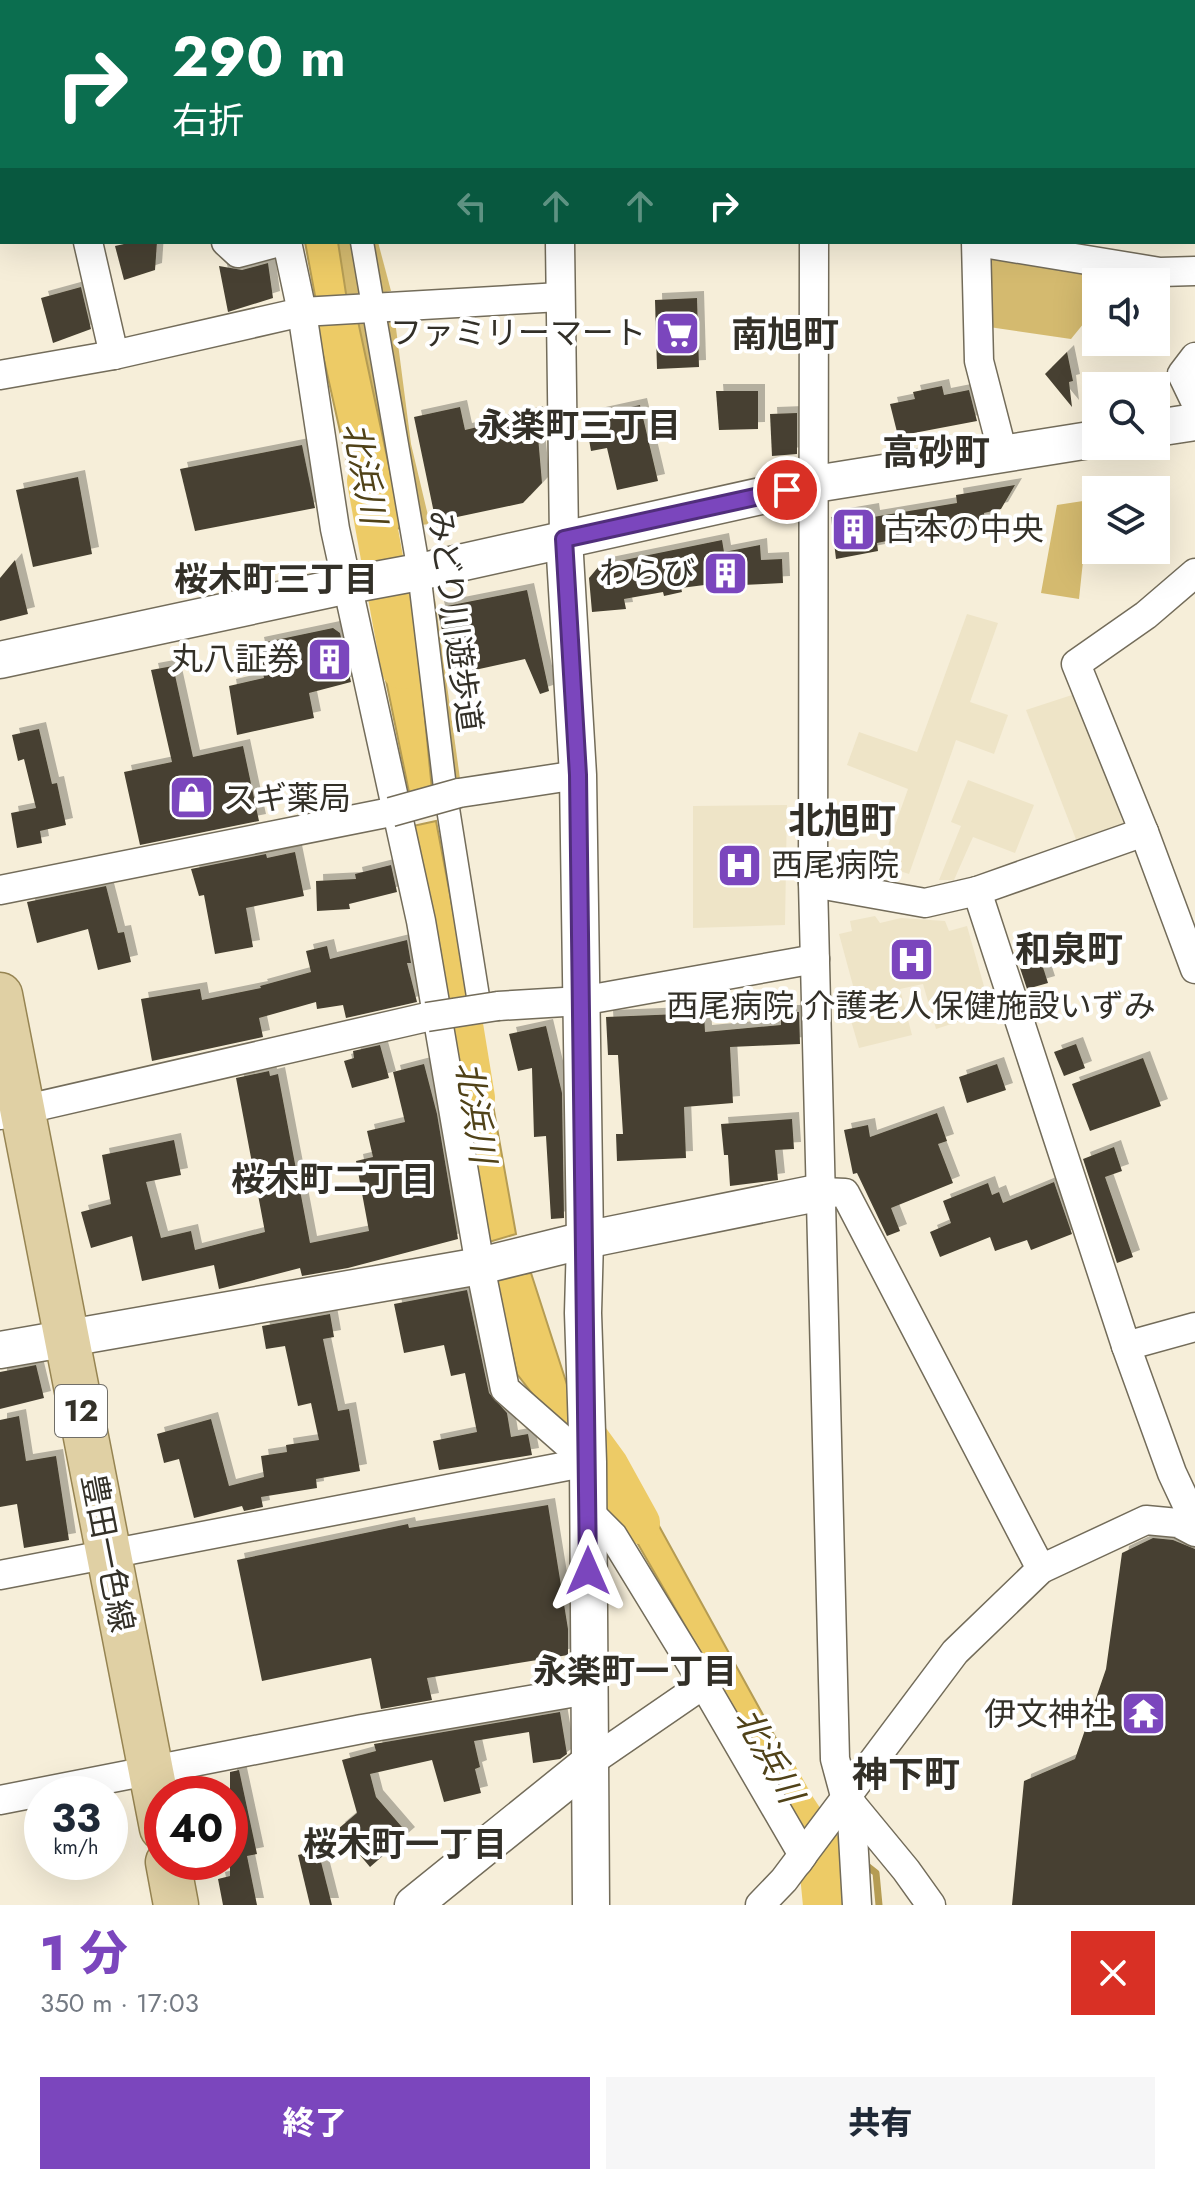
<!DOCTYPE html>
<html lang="ja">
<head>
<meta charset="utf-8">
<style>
  :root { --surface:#fff; --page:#f6f6f7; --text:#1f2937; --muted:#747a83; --accent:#7b46bd }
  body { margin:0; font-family:Jost,"Noto Sans JP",sans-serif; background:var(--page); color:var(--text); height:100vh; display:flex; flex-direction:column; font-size:30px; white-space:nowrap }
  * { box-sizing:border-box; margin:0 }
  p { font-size:26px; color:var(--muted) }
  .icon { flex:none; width:44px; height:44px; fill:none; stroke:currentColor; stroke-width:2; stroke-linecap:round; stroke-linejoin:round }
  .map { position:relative; height:1905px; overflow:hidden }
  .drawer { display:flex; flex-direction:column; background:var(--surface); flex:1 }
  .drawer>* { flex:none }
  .banner { position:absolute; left:0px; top:0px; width:1196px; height:244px; box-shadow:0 8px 32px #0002; background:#0b6e4f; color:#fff; overflow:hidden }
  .buttons { position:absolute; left:1082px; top:268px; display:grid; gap:16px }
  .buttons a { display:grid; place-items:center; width:88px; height:88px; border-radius:0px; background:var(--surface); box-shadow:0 8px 32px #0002; font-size:40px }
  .speed { position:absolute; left:24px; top:1776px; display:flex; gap:16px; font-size:40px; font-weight:700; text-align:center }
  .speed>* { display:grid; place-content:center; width:104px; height:104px; border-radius:50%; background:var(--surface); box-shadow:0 8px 32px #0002; line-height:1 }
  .speed small { font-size:20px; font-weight:400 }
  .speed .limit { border:12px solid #d22; background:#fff; color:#111 }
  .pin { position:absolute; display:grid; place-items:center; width:68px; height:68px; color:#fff; margin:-34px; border:4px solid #fff; border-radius:50%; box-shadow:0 2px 8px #0007 }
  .me { position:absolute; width:88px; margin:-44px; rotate:0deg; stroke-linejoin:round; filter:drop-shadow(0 0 6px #0008) }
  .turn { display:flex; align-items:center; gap:28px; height:168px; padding:0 40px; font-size:36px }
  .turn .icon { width:104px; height:104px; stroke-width:2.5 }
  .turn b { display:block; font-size:56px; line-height:68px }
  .lanes { display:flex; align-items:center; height:76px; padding:0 40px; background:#0003; justify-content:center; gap:40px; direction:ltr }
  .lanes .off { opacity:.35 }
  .round { display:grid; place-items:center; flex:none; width:84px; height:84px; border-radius:0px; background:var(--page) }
  .overview { display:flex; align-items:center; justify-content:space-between; height:136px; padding:0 40px }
  h1 { font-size:48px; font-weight:800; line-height:60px; color:var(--accent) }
  .button { display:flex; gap:16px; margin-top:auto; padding:16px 40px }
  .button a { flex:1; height:92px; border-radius:0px; background:var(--accent); color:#fff; font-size:32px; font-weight:800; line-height:92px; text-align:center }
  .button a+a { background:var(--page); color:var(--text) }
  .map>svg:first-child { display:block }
  .built { fill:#eee4c7 }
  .green { fill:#d4ba6f }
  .water { fill:#edcb66; stroke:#b59c53; stroke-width:2 }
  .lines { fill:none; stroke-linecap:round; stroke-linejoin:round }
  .stream { stroke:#b59c53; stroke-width:7 }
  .river { stroke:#edcb66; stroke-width:42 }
  .building { fill:#474130; filter:url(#shadow) }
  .pedestrian-casing { stroke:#736c5a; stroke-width:25 }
  .minor-casing { stroke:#736c5a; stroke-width:31 }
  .tertiary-casing { stroke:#736c5a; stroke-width:39 }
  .primary-casing { stroke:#968452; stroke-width:47 }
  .pedestrian { stroke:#fff; stroke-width:22 }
  .minor { stroke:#fff; stroke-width:28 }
  .tertiary { stroke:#fff; stroke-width:36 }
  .primary { stroke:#e0d0a4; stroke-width:44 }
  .minor-bridge-casing { stroke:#736c5a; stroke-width:31; stroke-linecap:butt }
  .minor-bridge { stroke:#fff; stroke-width:28 }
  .route-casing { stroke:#502e7b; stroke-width:20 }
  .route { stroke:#7b46bd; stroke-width:14 }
  .labels { text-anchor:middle; stroke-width:8; stroke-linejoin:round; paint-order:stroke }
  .shield { fill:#fff; stroke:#706e68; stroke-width:2 }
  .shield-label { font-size:30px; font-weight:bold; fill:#333028 }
  .poi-label { font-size:32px; fill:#333028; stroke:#fff; text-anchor:end }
  .street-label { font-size:32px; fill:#333028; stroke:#fff }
  .neighbourhood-label { font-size:34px; font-weight:bold; fill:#333028; stroke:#fff }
  .water-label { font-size:34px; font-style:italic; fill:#504218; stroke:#fff }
  .quarter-label { font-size:36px; font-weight:bold; fill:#333028; stroke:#fff }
</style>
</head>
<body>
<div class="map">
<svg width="1195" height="1905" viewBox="0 0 1195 1905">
  <defs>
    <filter id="shadow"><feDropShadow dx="7" dy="-7" stdDeviation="0" flood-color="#0004"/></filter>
  </defs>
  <rect width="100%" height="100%" fill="#f6eed9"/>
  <g class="built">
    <polygon points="967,614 998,623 970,702 1008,715 994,754 956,740 909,874 881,865 908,789 847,765 859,732 917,752"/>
    <polygon points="1075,694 1124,825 1077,842 1026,710"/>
    <polygon points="968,780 1034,805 1015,853 973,837 954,880 939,880 961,826 951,822"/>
    <polygon points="787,805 785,925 693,928 693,806"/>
    <polygon points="875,916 880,923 901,918 945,921 949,931 967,926 991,1011 936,1029 923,984 900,989 912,1035 859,1048 847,1007 858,1004 839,934 852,931 850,921"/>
  </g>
  <g class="green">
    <polygon points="338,242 378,242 391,291 347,300"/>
    <polygon points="985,252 1098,267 1093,312 1071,339 989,327"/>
    <polygon points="394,313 411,444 430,524 401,527 358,321"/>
    <polygon points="1096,499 1096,539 1085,542 1079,599 1041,593 1057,505"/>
    <polygon points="435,599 461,786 432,790 415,601"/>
  </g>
  <g class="water">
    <polygon points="305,242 338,242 347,300 316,301"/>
    <polygon points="358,321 402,527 365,543 316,324"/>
    <polygon points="414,607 432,790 410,797 373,617"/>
    <polygon points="436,821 471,1005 453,1008 413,826"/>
    <polygon points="481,1038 516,1234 489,1242 452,1043"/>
    <polygon points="531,1273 571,1397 566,1437 517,1374 495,1277"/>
    <polygon points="615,1446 811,1802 797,1819 609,1494"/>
    <polygon points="835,1847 839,1905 816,1905 812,1857"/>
  </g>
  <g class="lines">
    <g class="stream">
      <polyline points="796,1810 818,1827"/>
      <polyline points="862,1862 876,1873 879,1905"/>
    </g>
    <g class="river">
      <polyline points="368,481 402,668"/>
      <polyline points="453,970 474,1098"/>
      <polyline points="572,1417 607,1465 639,1523"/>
      <polyline points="772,1767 795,1808 818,1843 824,1905"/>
    </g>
  </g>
  <g class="building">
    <polygon points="133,242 157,242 155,270 124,280 115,246"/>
    <polygon points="268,263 273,298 228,312 219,266 242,270"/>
    <polygon points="81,287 91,329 53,343 41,298"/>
    <polygon points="697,298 699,367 657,369 655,300"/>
    <polygon points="1067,352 1073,381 1069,382 1072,407 1045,374"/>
    <polygon points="942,386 944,395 969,390 977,421 898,436 890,404 915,399 913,392"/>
    <polygon points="716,391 758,391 758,429 719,430"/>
    <polygon points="640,405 658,481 617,490 607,448 591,451 585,417"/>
    <polygon points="460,407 465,430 536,413 542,483 523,503 443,520 434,513 414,417"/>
    <polygon points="797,413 797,454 772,456 770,414"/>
    <polygon points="302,445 315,508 195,531 180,469"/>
    <polygon points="78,477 92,554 33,567 16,490"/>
    <polygon points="1015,485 1001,509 984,513 986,525 962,529 961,526 877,543 878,551 836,559 831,517 872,510 873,517 957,503 956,495"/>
    <polygon points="722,540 724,552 760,545 761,560 782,559 783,583 721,586 720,583 681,588 682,592 664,596 663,592 624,599 626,609 592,612 589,578 600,565"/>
    <polygon points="15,560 28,614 0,621 0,578"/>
    <polygon points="527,590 549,691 540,694 525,659 452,675 437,608"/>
    <polygon points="333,628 340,633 351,682 309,693 314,718 237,735 229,686 264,678 257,644"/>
    <polygon points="173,666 193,757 243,746 259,821 140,845 124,772 172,762 151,670"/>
    <polygon points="39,729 52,784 57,783 66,825 40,831 42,843 17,848 11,813 36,808 24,759 18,761 12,735"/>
    <polygon points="295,852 304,896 246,908 253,947 215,954 204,895 199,896 191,869 266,854 267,858"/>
    <polygon points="391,865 397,892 349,904 350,909 317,911 316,881 356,879 355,874"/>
    <polygon points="106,886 118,933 124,932 131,962 98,970 88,929 37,943 27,902"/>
    <polygon points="407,940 411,963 407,963 417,1002 346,1018 343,1005 317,1009 316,1002 259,1018 263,1037 152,1061 141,999 200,989 202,1000 261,988 260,986 311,972 306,951 327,946 330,959"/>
    <polygon points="1040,958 1048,983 1027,989 1019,965"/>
    <polygon points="781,1012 799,1012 800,1044 730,1047 733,1103 684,1107 686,1158 617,1161 616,1134 623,1134 618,1055 608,1055 606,1017 704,1013 705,1032 781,1025"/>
    <polygon points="546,1026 562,1093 564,1218 551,1219 546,1136 534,1137 532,1068 518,1071 509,1034"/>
    <polygon points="1076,1044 1085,1068 1064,1076 1054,1052"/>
    <polygon points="380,1045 389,1078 352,1088 344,1061 354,1058 353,1051"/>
    <polygon points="1143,1058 1161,1106 1090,1131 1072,1084"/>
    <polygon points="424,1064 437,1114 458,1239 348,1268 302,1276 300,1268 219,1289 214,1265 142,1281 132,1236 91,1248 81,1212 111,1204 102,1155 174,1140 181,1175 146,1182 161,1238 191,1231 195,1250 265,1232 236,1078 269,1071 270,1076 278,1074 310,1243 369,1231 356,1161 373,1157 367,1131 405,1122 393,1072"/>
    <polygon points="997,1064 1006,1090 967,1103 959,1077"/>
    <polygon points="937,1113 947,1141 938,1144 953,1183 891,1208 900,1231 887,1236 857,1173 853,1174 844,1130 868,1125 870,1137"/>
    <polygon points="792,1119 794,1149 775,1150 778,1180 730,1186 728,1155 724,1155 721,1124"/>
    <polygon points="1114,1147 1122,1171 1105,1177 1133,1257 1117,1263 1083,1159"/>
    <polygon points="1054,1182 1072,1234 1031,1250 1027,1240 995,1251 990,1237 940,1257 930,1232 951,1223 943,1201 988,1183 992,1195 999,1192 1003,1203"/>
    <polygon points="467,1290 489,1393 507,1413 511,1437 528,1434 532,1455 439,1470 433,1441 477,1432 465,1373 451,1376 444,1345 404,1353 394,1304"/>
    <polygon points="330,1314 334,1337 323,1339 338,1411 349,1409 360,1471 316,1479 317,1488 261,1497 263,1507 244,1511 242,1506 194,1518 179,1459 164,1463 157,1434 211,1419 229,1486 264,1477 261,1456 287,1452 286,1445 319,1440 311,1403 298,1406 285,1346 266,1349 262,1326"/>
    <polygon points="36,1365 44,1398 0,1409 0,1372"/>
    <polygon points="19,1416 26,1461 56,1456 69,1540 24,1548 17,1504 0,1507 0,1420"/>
    <polygon points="548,1505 568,1629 568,1655 427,1678 432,1700 381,1709 371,1658 262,1681 237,1560 408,1524 409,1528"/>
    <polygon points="1153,1538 1173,1540 1195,1549 1195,1905 1012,1905 1024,1781 1075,1759 1106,1669 1122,1553"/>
    <polygon points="560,1712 567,1754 560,1759 533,1763 529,1732 474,1741 480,1767 475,1769 481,1793 444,1802 432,1760 370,1774 376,1797 408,1834 370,1867 338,1829 357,1813 342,1760 376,1751 374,1744"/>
    <polygon points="239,1770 257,1854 247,1856 257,1905 223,1905 218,1879 230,1876 230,1772"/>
    <polygon points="318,1850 332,1905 310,1905 298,1855"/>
  </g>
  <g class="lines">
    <defs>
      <g id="pedestrian">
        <polyline points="312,0 312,2"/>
        <polyline points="362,242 419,572 446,796 480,1009"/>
      </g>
      <g id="minor">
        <polyline points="245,0 246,2"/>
        <polyline points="556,0 557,2"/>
        <polyline points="811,0 811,2"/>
        <polyline points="990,0 990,2"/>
        <polyline points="1142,0 1144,2"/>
        <polyline points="645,2 655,0"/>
        <polyline points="1194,78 1195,80"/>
        <polyline points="0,150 2,150"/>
        <polyline points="88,242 114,355"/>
        <polyline points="226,242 238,253 279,242"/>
        <polyline points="287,242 302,312 335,529 421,921 480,1266 505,1389 588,1462"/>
        <polyline points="560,242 564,539"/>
        <polyline points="814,242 813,883 835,1759 845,1796 906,1870 931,1905"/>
        <polyline points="976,242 979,361 1003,454"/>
        <polyline points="977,242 1160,272 1195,271"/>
        <polyline points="1195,357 1182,374 1195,401"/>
        <polyline points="0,375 114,355 302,312 560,297"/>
        <polyline points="1195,573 1146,615 1076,664 1144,832 1195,969"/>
        <polyline points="459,793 578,775"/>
        <polyline points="813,883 925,903 977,891 1126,1346 1172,1473 1195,1522"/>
        <polyline points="0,890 391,812"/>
        <polyline points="977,891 1144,832"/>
        <polyline points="498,1006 581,1001 815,959"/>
        <polyline points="0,1115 427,1017"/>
        <polyline points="822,1192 845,1193 1041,1569"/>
        <polyline points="1126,1346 1195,1327"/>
        <polyline points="588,1511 613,1536 703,1683 803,1855 798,1862"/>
        <polyline points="0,1575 588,1462"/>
        <polyline points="589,1763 704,1684"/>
        <polyline points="0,1800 362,1729 588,1690"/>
        <polyline points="851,1802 857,1905"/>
        <polyline points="760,1905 784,1880 955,1652 1041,1569 1146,1520 1178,1523 1195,1532"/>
      </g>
      <g id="tertiary">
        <polyline points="1156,428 1195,422"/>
        <polyline points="564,539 578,775 585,1240 583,1313 588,1462 591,1905"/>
        <polyline points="0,660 349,585 419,572 815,484 1096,439"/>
        <polyline points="0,1350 480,1266 585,1240 822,1192"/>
        <polyline points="413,1905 589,1763"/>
      </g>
      <g id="primary">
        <polyline points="0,995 162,1828"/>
        <polyline points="168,1862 176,1905"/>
      </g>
    </defs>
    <use href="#pedestrian" class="pedestrian-casing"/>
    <use href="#minor" class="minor-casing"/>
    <use href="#tertiary" class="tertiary-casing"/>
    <use href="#primary" class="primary-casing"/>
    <use href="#pedestrian" class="pedestrian"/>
    <use href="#minor" class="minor"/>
    <use href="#tertiary" class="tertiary"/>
    <use href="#primary" class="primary"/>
    <defs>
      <g id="minor-bridge">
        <polyline points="391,812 459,793"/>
        <polyline points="427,1017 498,1006"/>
      </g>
    </defs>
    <use href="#minor-bridge" class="minor-bridge-casing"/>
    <use href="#minor-bridge" class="minor-bridge"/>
  </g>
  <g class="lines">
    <defs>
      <polyline id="route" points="588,1571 578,775 564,539 787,490"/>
    </defs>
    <use href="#route" class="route-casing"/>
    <use href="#route" class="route"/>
  </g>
  <defs>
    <symbol id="supermarket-square" viewBox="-11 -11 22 22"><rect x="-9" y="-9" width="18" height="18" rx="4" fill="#7b46bd" stroke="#fff"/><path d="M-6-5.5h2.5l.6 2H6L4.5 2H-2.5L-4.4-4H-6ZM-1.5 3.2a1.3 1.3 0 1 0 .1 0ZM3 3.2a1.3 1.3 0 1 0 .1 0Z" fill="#fff"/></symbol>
    <symbol id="building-square" viewBox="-11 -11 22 22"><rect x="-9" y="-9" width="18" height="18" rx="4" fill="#7b46bd" stroke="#fff"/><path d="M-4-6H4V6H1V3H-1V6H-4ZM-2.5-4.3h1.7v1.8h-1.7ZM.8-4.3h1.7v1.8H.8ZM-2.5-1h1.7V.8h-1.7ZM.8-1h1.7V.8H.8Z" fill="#fff"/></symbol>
    <symbol id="shop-square" viewBox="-11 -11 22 22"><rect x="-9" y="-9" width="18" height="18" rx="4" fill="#7b46bd" stroke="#fff"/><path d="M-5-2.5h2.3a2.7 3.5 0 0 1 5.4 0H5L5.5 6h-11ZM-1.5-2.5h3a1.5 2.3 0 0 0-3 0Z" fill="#fff"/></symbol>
    <symbol id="hospital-square" viewBox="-11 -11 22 22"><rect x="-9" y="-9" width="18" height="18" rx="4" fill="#7b46bd" stroke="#fff"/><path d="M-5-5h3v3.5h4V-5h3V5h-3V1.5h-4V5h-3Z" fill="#fff"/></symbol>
    <symbol id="temple-square" viewBox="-11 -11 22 22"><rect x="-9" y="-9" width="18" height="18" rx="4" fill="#7b46bd" stroke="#fff"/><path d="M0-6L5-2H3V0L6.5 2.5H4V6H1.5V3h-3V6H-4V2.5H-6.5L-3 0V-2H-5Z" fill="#fff"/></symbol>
  </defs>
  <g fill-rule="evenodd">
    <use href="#supermarket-square" x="652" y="308" width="51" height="51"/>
    <use href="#building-square" x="828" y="504" width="51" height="51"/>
    <use href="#building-square" x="700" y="548" width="51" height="51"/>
    <use href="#building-square" x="304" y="634" width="51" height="51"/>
    <use href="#shop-square" x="166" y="772" width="51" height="51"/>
    <use href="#hospital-square" x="714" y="840" width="51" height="51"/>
    <use href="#hospital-square" x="886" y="934" width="51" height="51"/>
    <use href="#temple-square" x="1118" y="1688" width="51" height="51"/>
  </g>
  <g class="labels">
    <rect class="shield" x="55" y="1385" width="52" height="52" rx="6"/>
    <g class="shield-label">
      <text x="81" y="1421">12</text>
    </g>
    <g class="poi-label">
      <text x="646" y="344">ファミリーマート</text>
      <text x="884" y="540" text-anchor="start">古本の中央</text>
      <text x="695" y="584">わらび</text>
      <text x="299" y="670">丸八証券</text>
      <text x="223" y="809" text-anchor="start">スギ薬局</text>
      <text x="771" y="876" text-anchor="start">西尾病院</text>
      <text x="911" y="1017" text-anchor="middle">西尾病院 介護老人保健施設いずみ</text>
      <text x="1112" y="1725">伊文神社</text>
    </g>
    <g class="street-label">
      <text transform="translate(455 621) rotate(82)" y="11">みどり川遊歩道</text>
      <text transform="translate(108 1553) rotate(79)" y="11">豊田一色線</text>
    </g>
    <g class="neighbourhood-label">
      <text x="579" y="437">永楽町三丁目</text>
      <text x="276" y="591">桜木町三丁目</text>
      <text x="333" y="1191">桜木町二丁目</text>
      <text x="635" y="1683">永楽町一丁目</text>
      <text x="405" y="1856">桜木町一丁目</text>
    </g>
    <g class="water-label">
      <text transform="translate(365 473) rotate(79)" y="12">北浜川</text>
      <text transform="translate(476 1112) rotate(81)" y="12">北浜川</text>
      <text transform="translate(769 1755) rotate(61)" y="12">北浜川</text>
    </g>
    <g class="quarter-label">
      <text x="785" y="347">南旭町</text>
      <text x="936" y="465">高砂町</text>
      <text x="842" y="833">北旭町</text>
      <text x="1069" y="962">和泉町</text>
      <text x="906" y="1787">神下町</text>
    </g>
  </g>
</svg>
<div class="buttons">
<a><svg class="icon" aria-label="sound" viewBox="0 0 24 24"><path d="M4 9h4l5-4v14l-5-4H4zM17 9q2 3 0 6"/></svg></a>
<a><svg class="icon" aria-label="search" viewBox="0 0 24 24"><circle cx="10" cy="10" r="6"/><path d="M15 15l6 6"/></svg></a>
<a><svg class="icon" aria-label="layers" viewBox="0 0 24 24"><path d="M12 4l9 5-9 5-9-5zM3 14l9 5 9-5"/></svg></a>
</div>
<div class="speed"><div>33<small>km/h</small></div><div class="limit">40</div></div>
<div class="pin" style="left:787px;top:490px;background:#d93025"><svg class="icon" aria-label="arrive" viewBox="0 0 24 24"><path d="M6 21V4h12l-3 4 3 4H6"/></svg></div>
<svg class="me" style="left:588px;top:1571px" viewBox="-20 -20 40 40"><path d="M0-17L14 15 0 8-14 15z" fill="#7b46bd" stroke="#fff" stroke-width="4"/></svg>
<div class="banner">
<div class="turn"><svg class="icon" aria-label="right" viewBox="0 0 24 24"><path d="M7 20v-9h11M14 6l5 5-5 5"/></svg><div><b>290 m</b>右折</div></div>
<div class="lanes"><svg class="icon off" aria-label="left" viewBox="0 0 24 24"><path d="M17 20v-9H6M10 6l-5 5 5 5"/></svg><svg class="icon off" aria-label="ahead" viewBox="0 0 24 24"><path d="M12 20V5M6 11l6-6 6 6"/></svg><svg class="icon off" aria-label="ahead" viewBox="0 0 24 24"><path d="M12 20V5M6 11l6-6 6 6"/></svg><svg class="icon" aria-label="right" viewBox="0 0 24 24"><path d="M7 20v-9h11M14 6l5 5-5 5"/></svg></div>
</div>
</div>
<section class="drawer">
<div class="overview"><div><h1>1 分</h1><p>350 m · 17:03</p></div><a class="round" style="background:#d93025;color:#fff"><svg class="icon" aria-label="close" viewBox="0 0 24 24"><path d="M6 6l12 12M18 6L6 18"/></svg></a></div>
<div class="button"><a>終了</a><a>共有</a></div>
</section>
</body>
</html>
